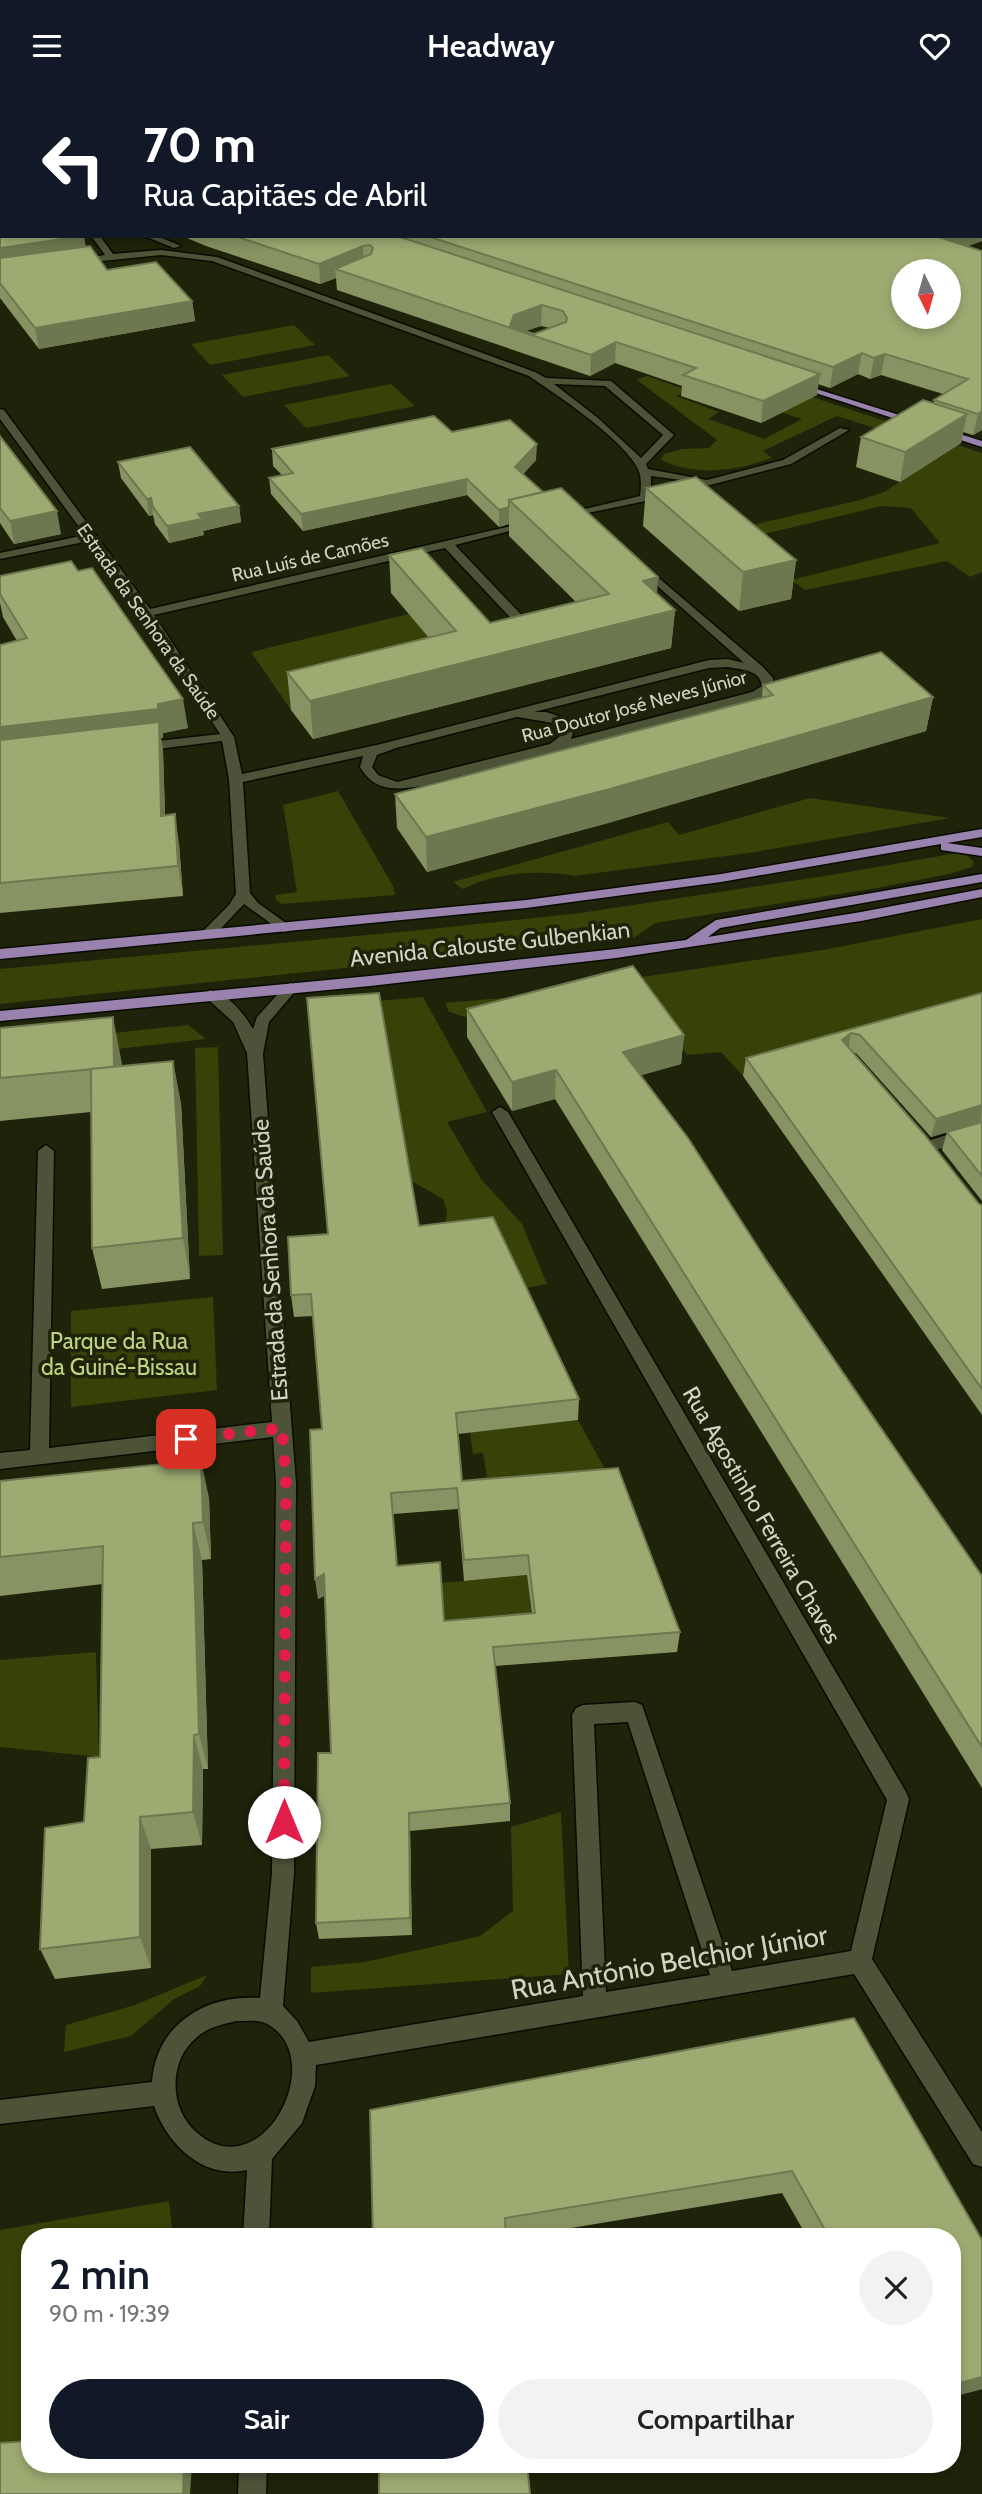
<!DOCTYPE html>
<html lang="pt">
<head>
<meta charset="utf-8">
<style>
  :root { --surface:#fff; --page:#f2f2f2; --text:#202124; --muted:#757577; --accent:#111827 }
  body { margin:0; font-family:Cabin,sans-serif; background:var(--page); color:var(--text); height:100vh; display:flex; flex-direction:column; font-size:26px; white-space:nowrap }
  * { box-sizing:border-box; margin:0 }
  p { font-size:23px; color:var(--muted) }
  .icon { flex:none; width:38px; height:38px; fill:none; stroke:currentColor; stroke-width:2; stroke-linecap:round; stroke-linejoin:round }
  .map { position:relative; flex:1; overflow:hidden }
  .drawer { position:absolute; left:21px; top:2137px; width:940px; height:245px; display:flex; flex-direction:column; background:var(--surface); border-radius:28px; box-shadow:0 4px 10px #0003 }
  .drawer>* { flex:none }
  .banner { position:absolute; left:0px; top:0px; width:984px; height:147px; box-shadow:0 4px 10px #0003; background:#111827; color:#fff; overflow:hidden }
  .needle { width:46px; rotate:175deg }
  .fabs { position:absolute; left:891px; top:168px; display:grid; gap:14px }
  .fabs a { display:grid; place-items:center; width:70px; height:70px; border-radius:50%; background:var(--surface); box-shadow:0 4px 10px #0003; font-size:35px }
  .pin { position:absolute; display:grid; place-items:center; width:60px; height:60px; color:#fff; margin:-30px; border-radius:14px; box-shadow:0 4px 10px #0006 }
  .me { position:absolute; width:77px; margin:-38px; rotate:0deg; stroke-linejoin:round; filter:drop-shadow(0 0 5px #0008) }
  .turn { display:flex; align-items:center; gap:24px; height:147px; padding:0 28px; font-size:32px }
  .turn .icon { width:91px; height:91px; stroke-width:2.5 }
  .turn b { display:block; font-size:49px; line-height:60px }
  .round { display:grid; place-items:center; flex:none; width:74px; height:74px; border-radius:37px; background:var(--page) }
  .headline { display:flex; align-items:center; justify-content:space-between; height:119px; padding:0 28px }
  h1 { font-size:42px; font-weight:600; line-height:52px; color:var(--accent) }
  .cta { display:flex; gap:14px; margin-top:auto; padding:14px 28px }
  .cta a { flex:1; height:80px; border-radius:42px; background:var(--accent); color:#fff; font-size:28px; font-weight:600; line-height:80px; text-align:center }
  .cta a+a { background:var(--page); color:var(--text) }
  header { display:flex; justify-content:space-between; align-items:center; height:91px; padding:0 28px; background:var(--accent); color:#fff; font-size:32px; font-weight:600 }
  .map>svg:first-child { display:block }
  .green { fill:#374108 }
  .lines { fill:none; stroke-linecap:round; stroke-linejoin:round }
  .minor-casing { stroke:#080c00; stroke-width:3 }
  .major-casing { stroke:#080c00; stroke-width:3 }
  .minor { fill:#4c5337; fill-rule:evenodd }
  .major { fill:#9982ae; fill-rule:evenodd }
  .rail { stroke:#989c89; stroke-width:2.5; stroke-dasharray:5 2.5; stroke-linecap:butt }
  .wall { fill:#879362; fill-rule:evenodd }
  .shaded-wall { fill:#6e7850 }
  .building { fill:#9dab72; stroke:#6e7850; stroke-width:2; fill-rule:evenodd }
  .route { stroke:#e11d48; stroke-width:12; stroke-dasharray:0 21.6 }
  .labels { text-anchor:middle; stroke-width:7; stroke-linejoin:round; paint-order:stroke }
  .far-street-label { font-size:19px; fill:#d0d4c4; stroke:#1e2309 }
  .street-label { font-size:23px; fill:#d0d4c4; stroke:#1e2309 }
  .park-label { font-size:23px; fill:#bfd380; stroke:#1e2309 }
  .near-street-label { font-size:28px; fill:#d0d4c4; stroke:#1e2309 }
</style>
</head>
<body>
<header><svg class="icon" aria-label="menu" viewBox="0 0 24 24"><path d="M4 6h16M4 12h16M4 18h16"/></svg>Headway<svg class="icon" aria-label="heart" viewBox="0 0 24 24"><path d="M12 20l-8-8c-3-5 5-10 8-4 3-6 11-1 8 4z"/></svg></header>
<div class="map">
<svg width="982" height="2403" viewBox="0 0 982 2403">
  <rect width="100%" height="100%" fill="#1e2309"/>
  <g class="green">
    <path d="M323 145 982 362V481L970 486 947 470 805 499 791 489 940 452 911 417 882 415 752 446 740 437 860 409 884 401 947 360 837 325 763 360 772 367C735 380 697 386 661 369L664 363 682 358 709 357 717 349 637 289 647 285 687 299 676 305 719 321 709 328 764 348 802 328 746 310Z"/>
    <polygon points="294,234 315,254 210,274 191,253"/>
    <polygon points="328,264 350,285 243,306 222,284"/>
    <polygon points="391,293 415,315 306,337 284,314"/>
    <polygon points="409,523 436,555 427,586 291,619 251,561"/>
    <polygon points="338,700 393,795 395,804 282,813 276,809 275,804 297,801 283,714"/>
    <path d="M810 707 950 727 749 762 574 785C540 778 493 782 463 798L453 791 668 731 679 744Z"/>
    <polygon points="957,762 968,765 974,771 972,776 949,783 877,797 655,832 634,847 0,913 0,878 421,839 580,822 831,784"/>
    <polygon points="982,828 982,918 743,985 721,961 687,964 635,887 823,859"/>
    <polygon points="568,901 469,927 449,921 445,912"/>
    <polygon points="423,906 487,1021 447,1031 481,1088 522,1133 547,1193 515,1199 445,1135 447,1120 443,1108 408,1088 309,929 307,916"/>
    <polygon points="188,934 206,948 0,971 0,954"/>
    <polygon points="218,956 223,1164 199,1165 195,957"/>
    <polygon points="213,1206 217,1299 71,1316 71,1220"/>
    <polygon points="578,1329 616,1398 463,1412 461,1389 487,1386 483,1362 473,1363 470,1341"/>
    <polygon points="527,1484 534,1542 444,1550 440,1492"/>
    <polygon points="96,1561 99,1666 0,1656 0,1569"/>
    <polygon points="561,1721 569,1883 311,1902 311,1876 365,1871 480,1845 513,1820 511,1736"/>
    <polygon points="207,1884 200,1895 174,1908 131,1945 64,1961 66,1934 135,1914"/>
    <polygon points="169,2110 173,2145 30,2146 30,2350 0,2357 0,2139"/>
  </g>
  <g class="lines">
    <defs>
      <g id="minor">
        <polygon points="674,0 684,0 686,2 676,2"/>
        <path d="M100 145 113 163 161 159 217 166 535 281 546 287 611 290 674 344 646 373 648 378 707 389 783 369 840 337 849 339 791 373 683 401 679 400V396L696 391 651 385V403H660V407L559 428V424L640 405C641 397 642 387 638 378 624 350 566 310 539 292L529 285 212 170 161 164 73 173V169L105 164 92 146ZM554 293 605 295 663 344 641 367 598 327Z"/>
        <polygon points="144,145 157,145 181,155 174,157"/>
        <path d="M0 318 4 319 150 518 533 430 538 433 455 454 530 533 532 536 526 540 522 539 445 457 154 524 234 646 242 683 381 653 709 569 728 568 744 572 636 476V472L640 471 763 576 773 587 774 596 760 607 421 695C395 699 375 701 360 676L363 665 243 691 250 802 258 812 293 837 286 841 281 840 244 813 212 847H202L200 844 202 841 229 814 236 803 229 688 222 650 141 660 135 656 141 652 220 643 142 523 89 450 0 468V462L85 444 0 328ZM728 576C741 579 760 578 762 595L752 601 571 648 574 639 568 628 546 621H534L709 577ZM517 626 559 633 562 639 559 646 550 653 397 691 378 684 372 676 377 664 396 657Z"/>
        <path d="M291 892 298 897 269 931 263 963 296 1392 294 1782 283 1915 297 1930 309 1951 583 1905 572 1624 576 1617 583 1614 635 1611 642 1614 732 1880 851 1860 887 1709 492 1021 500 1016 508 1021 906 1701 909 1708 872 1868 982 2041V2076L973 2073 854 1883 316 1974 315 1995 302 2032 272 2068 269 2146H243L247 2079C203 2089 167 2053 154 2015L0 2033V2009L152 1991C156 1933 206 1903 260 1907L272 1782 276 1392 273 1346 0 1378V1362L30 1359 38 1060 46 1054 54 1060 49 1357 272 1331 247 962 233 931 203 904 210 899C230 905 243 921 253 938L257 926 286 894ZM628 1631 710 1884 606 1901 594 1633ZM237 1930C247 1930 260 1928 269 1934 329 1970 261 2099 196 2041 169 2017 168 1970 197 1946 209 1936 223 1933 237 1930Z"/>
        <polygon points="982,1033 982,1045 927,1062 919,1056 921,1052"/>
        <polygon points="239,2373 267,2373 266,2403 238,2403"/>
      </g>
      <g id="major">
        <polygon points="791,290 982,350 982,356 791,294"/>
        <polygon points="982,738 982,746 947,752 982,757 982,765 941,759 941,753 721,791 526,817 0,868 0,858 526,809 721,783"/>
        <polygon points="982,783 982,791 720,837 708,846 861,821 982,798 982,806 861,830 616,867 370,895 0,930 0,920 370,885 616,858 686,849 716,829"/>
      </g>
    </defs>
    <use href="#minor" class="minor-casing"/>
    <use href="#major" class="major-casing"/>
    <use href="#minor" class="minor"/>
    <use href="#major" class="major"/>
    <polyline class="rail" points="613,0 618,2"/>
  </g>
  <g class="wall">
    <polygon points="0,0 2,2 2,145 84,145 85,155 107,179 192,210 195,230 39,258 0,207"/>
    <path d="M182 145H982L968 155 982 160V339L973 344 963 341 961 352 900 391 856 376 861 346 934 312V309L943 303 881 284 870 288 858 283 830 297 818 293 817 304 761 332 681 305 682 295 615 272 590 285 337 199 336 187 320 193 206 155ZM541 235 550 237 534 243 525 240Z"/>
    <polygon points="452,341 536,369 523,383 675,519 671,557 313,648 291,619 287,581 429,547 391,502 389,464 490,532 576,511 509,445 509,433 499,436 467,404 303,440 271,403 269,387 282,384 273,375 272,358"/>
    <polygon points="0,345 61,443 14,453 0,432"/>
    <polygon points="118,371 239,415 241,431 203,440 204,444 169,452 155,433 153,424 149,425 121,387"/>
    <polygon points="646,397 796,469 791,508 739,520 643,435"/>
    <polygon points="0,485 188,637 163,642 163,647 161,647 163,660 165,724 179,753 183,805 0,822 0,554 17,550 3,526 0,512"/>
    <polygon points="763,594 933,606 926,640 608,732 427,781 397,737 395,703 762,607"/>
    <polygon points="982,902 982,1110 942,1059 947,1041 981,1031 931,1046 856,962 853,962 979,1113 982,1114 982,1324 743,985 746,967"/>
    <polygon points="467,918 684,944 681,973 641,984 982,1485 982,1697 555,1008 512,1020 467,946"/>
    <polygon points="0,937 121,968 122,975 181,1012 190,1188 102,1198 92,1157 91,1021 0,1030"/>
    <path d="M419 1135 579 1308 578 1329 458 1343 462 1390 680 1541 677 1561 495 1575 510 1712V1730L410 1740 412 1844 319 1848 316 1832 331 1662 325 1504 318 1508 322 1338 313 1225 294 1226 291 1204ZM458 1418 464 1490 527 1484 532 1523 444 1530 397 1475 393 1423Z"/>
    <polygon points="0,1390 209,1407 211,1468 202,1469 208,1678 203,1678 202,1754 151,1758 151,1877 55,1888 40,1858 84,1731 100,1666 103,1493 0,1505"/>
    <polygon points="854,1927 982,2149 982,2298 952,2306 952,2146 807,2146 782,2102 517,2146 373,2146 370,2019"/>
  </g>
  <g class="shaded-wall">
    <polygon points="982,132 982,150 938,167 941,147 946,145 982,145"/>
    <polygon points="75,145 84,145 87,165 0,177 0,157"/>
    <polygon points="363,155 364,175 335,178 336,187 320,193 319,173"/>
    <polygon points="192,210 195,230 39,258 35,237"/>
    <polygon points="542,214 541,235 523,241 510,237 514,224"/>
    <polygon points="616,251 615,272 590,285 591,264"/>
    <polygon points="862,262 858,283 830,297 833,276"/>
    <polygon points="885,263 881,284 870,288 874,267"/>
    <polygon points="820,283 817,304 761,332 763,310"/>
    <polygon points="982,320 982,339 973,344 978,323"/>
    <polygon points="967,323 961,352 900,391 905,361"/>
    <polygon points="537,353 536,369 515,392 515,376"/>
    <polygon points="467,388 467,404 303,440 301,423"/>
    <polygon points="151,407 153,424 149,425 147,408"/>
    <polygon points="239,415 241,431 203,440 204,444 169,452 167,435 198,423"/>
    <polygon points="509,416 509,433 499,436 499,419"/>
    <polygon points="57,420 61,443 14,453 10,430"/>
    <polygon points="796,469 791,508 739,520 743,481"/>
    <polygon points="658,486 656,523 675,519 671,557 313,648 310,610 640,527 643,490"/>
    <polygon points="933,606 926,640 608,732 427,781 426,746"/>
    <polygon points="183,608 188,637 163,642 163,647 161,647 163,660 166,754 0,666 0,636 158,613"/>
    <polygon points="175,723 179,753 183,805 178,775"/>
    <polygon points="113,926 121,968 123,1018 114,976"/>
    <polygon points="851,942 848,961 842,949"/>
    <polygon points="684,944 681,973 621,990 623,961"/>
    <polygon points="173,970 181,1012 190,1188 183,1147"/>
    <polygon points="556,979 555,1008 512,1020 512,991"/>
    <polygon points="982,1014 981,1030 931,1046 936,1028"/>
    <polygon points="201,1369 209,1407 211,1468 203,1431"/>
    <polygon points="193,1432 202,1469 208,1678 199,1643"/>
    <polygon points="324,1483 327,1504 318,1508 315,1488"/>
    <polygon points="194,1644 203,1678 202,1754 193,1721"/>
    <polygon points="409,1722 410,1740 412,1844 410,1827"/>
    <polygon points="140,1726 151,1758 151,1877 140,1846"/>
    <polygon points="982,2286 982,2298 952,2306 952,2294"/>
    <polygon points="184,2373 192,2373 190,2403 183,2403"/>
  </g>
  <g class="building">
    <polygon points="0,0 487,0 492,2 2,2 2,145 83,145 0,157"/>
    <path d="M235 145H397L820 283 763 310 683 284 696 277 616 251 591 264 335 178 371 163 373 157 370 154 363 155 319 173ZM542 214 563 220 567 227 566 231 534 243 510 235 514 224Z"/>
    <path d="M427 145H946L941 147 982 160V320L978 323 934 309 968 288 885 263 874 267 862 262 833 276ZM903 180H948V226H903Z"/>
    <polygon points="90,155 107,179 156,171 192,210 35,237 0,192 0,167"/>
    <polygon points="923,309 967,323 905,361 861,346"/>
    <polygon points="434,325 452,341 510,329 537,353 515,376 543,401 509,409 509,416 499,419 467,388 301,423 269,387 293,382 272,358"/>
    <polygon points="0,345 57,420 10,430 0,417"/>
    <polygon points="190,356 239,415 198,423 202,428 167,435 153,416 151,407 147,408 118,371"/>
    <polygon points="696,386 796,469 743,481 646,397"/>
    <polygon points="561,397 658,486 643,490 675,519 310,610 287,581 456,540 389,464 422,457 490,532 609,503 509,409"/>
    <polygon points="71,470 78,480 92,477 183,608 158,613 158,618 0,636 0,554 27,547 0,503 0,485"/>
    <polygon points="881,561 933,606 610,698 426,746 395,703 773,604 763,594"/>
    <polygon points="159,631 161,725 175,723 178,775 0,792 0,649"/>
    <polygon points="633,875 684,944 623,961 688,1047 768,1172 982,1485 982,1656 556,979 512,991 467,918"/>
    <path d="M379 902 419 1135 493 1126 579 1308 456 1322 462 1390 618 1377 680 1541 493 1556 510 1712 409 1722 410 1827 316 1832 318 1662H331L324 1483 315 1488 310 1339 322 1338 311 1203 291 1204 288 1146 328 1143 307 907ZM457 1397 464 1469 528 1464 535 1522 444 1530 440 1471 397 1475 391 1402Z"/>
    <polygon points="982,902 982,1014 936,1028 860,944 851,942 842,949 924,1043 979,1113 982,1114 982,1298 746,967"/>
    <polygon points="113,926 114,976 0,987 0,937"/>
    <polygon points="173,970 183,1147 92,1157 91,978"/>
    <polygon points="982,1031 982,1085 947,1041"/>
    <polygon points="201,1369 203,1431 193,1432 199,1643 194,1644 193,1721 140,1726 140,1846 40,1858 45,1737 84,1731 88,1667 100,1666 103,1455 0,1466 0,1390"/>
    <polygon points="854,1927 982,2149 982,2286 952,2294 952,2146 829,2146 792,2080 505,2127 506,2146 373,2146 370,2019"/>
    <polygon points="30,2350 30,2373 184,2373 183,2403 0,2403 0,2352"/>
    <polygon points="379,2373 527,2373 530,2403 379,2403"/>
  </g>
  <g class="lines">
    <polyline class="route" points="186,1348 282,1337 286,1392 284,1731"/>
  </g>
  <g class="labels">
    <g class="far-street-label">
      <text transform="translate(310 466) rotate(-13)" y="7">Rua Luís de Camões</text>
      <text transform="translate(149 530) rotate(55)" y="7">Estrada da Senhora da Saúde</text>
      <text transform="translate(634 615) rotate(-15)" y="7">Rua Doutor José Neves Júnior</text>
    </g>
    <g class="street-label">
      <text transform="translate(490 853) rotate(-6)" y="8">Avenida Calouste Gulbenkian</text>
      <text transform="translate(270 1169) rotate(-94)" y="8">Estrada da Senhora da Saúde</text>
      <text transform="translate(762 1424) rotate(60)" y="8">Rua Agostinho Ferreira Chaves</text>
    </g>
    <g class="park-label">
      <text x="119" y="1258">Parque da Rua<tspan x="119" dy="26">da Guiné-Bissau</tspan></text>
    </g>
    <g class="near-street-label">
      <text transform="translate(669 1871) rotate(-10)" y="10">Rua António Belchior Júnior</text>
    </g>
  </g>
</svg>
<div class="fabs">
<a><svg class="needle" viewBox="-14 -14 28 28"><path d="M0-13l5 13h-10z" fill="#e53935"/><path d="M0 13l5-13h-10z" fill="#757577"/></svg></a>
</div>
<div class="pin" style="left:186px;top:1348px;background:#d93025"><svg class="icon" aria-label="arrive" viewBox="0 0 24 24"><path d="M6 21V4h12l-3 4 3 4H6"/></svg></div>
<svg class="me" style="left:284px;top:1731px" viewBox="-20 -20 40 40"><circle r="19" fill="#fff"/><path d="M0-13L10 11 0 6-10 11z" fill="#e11d48"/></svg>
<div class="banner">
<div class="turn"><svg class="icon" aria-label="left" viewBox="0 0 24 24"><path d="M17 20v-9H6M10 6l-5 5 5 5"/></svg><div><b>70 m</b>Rua Capitães de Abril</div></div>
</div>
<section class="drawer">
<div class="headline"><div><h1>2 min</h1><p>90 m · 19:39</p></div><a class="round"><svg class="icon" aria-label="close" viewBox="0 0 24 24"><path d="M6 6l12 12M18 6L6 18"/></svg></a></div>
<div class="cta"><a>Sair</a><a>Compartilhar</a></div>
</section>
</div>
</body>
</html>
